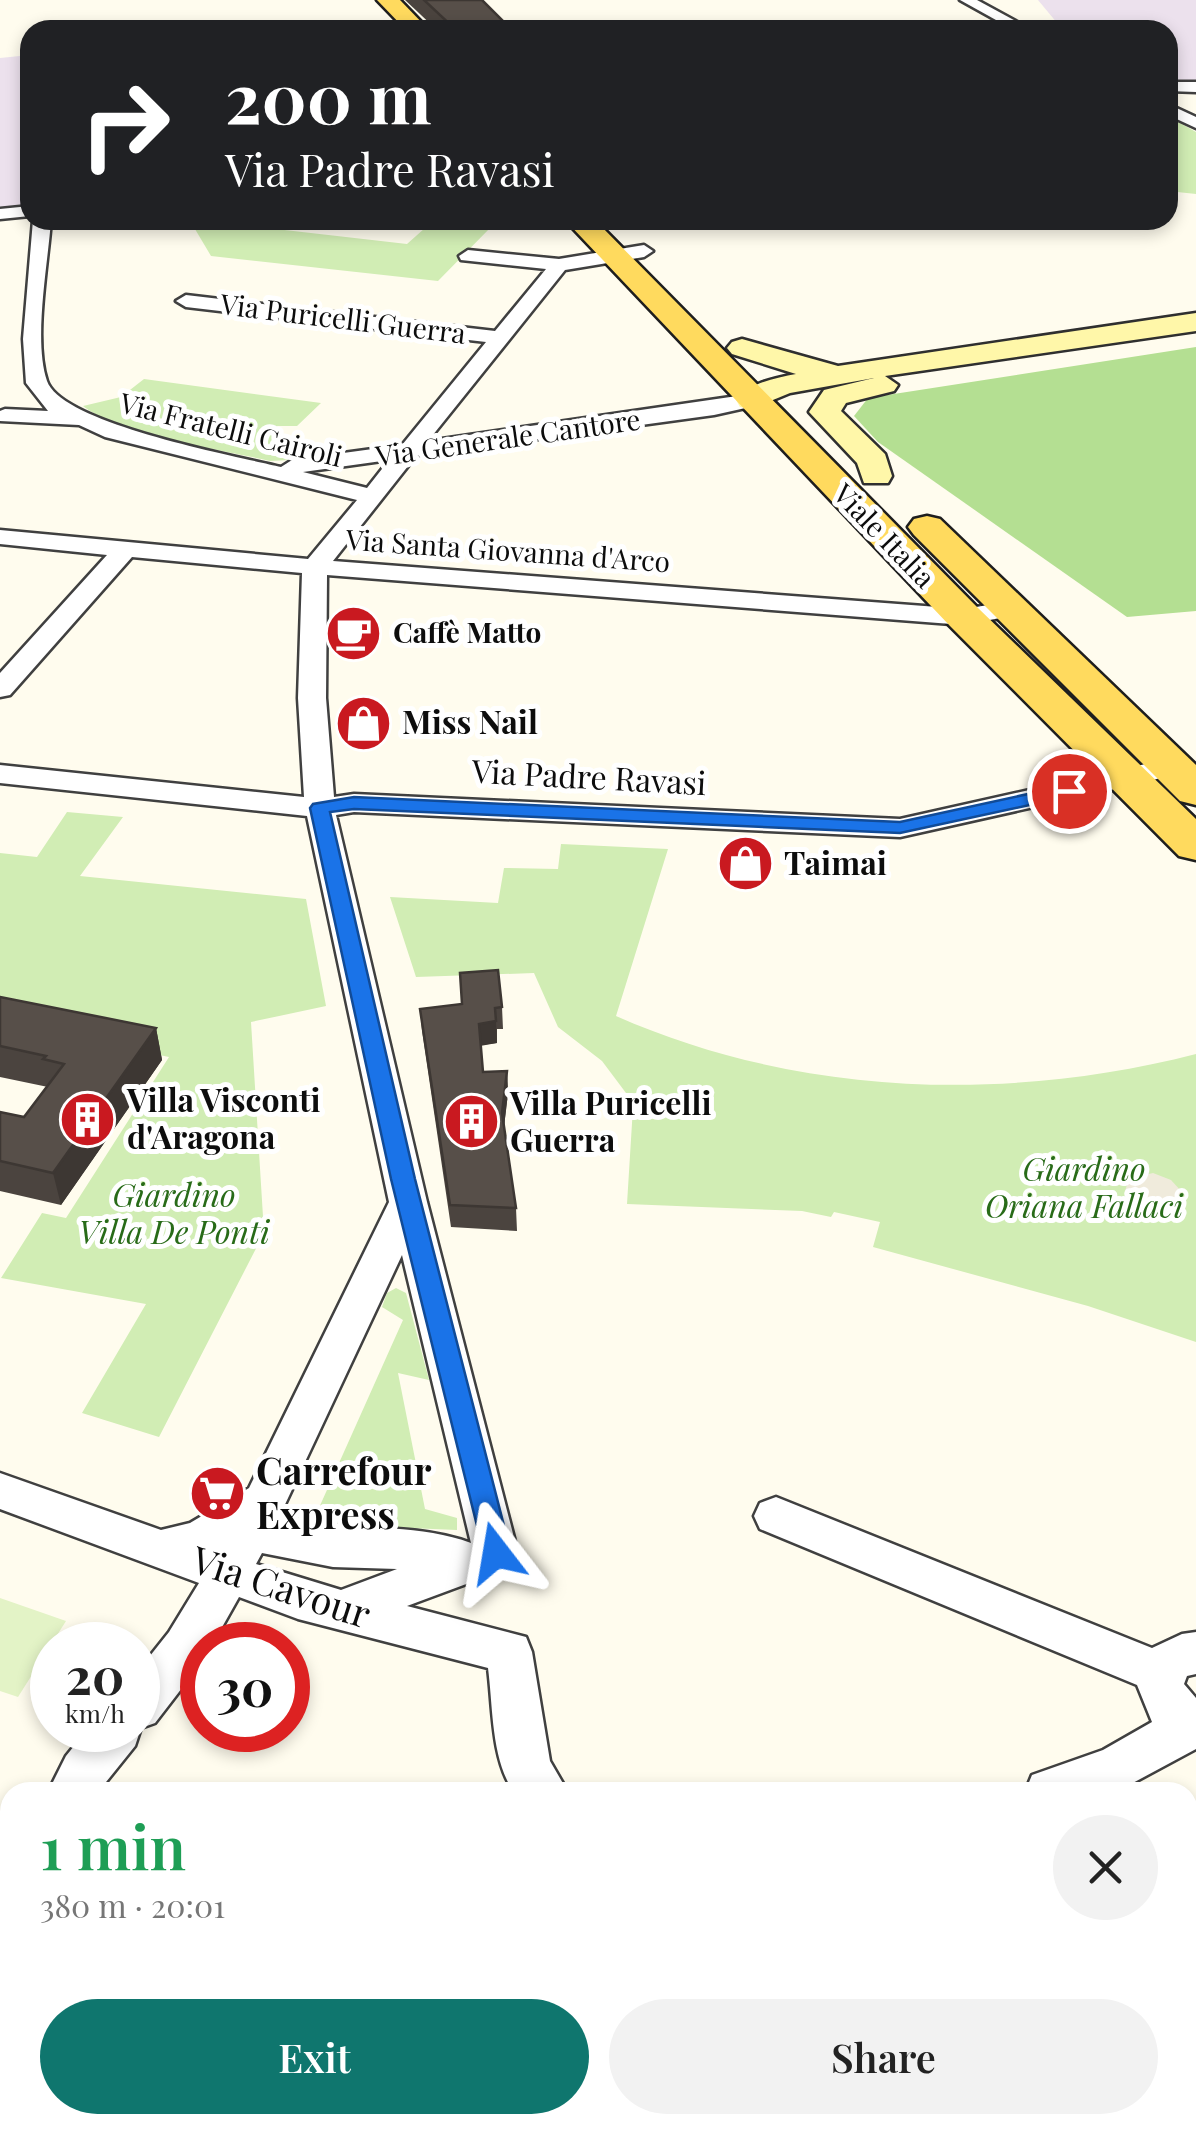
<!DOCTYPE html>
<html lang="en">
<head>
<meta charset="utf-8">
<style>
  :root { --surface:#fff; --page:#f2f2f2; --text:#222; --muted:#767676; --accent:#0f766e }
  body { margin:0; font-family:"Playfair Display",serif; background:var(--page); color:var(--text); height:100vh; display:flex; flex-direction:column; font-size:38px; white-space:nowrap }
  * { box-sizing:border-box; margin:0 }
  p { font-size:32px; color:var(--muted) }
  .icon { flex:none; width:55px; height:55px; fill:none; stroke:currentColor; stroke-width:2; stroke-linecap:round; stroke-linejoin:round }
  .map { position:relative; flex:1; overflow:hidden }
  .drawer { position:absolute; left:0px; top:1782px; width:1198px; height:352px; display:flex; flex-direction:column; background:var(--surface); border-radius:30px 30px 0 0; box-shadow:0 5px 15px #0003 }
  .drawer>* { flex:none }
  .guide { position:absolute; left:20px; top:20px; width:1158px; height:210px; border-radius:30px; box-shadow:0 5px 15px #0003; background:#202124; color:#fff; overflow:hidden }
  .speed { position:absolute; left:30px; top:1622px; display:flex; gap:20px; font-size:50px; font-weight:700; text-align:center }
  .speed>* { display:grid; place-content:center; width:130px; height:130px; border-radius:50%; background:var(--surface); box-shadow:0 5px 15px #0003; line-height:1 }
  .speed small { font-size:25px; font-weight:400 }
  .speed .limit { border:15px solid #d22; background:#fff; color:#111 }
  .pin { position:absolute; display:grid; place-items:center; width:85px; height:85px; color:#fff; margin:-42px; border:5px solid #fff; border-radius:50%; box-shadow:0 2px 10px #0007 }
  .me { position:absolute; width:110px; margin:-55px; rotate:346deg; stroke-linejoin:round; filter:drop-shadow(0 0 8px #0008) }
  .turn { display:flex; align-items:center; gap:35px; height:210px; padding:0 40px; font-size:45px }
  .turn .icon { width:130px; height:130px; stroke-width:2.5 }
  .turn b { display:block; font-size:70px; line-height:85px }
  .round { display:grid; place-items:center; flex:none; width:105px; height:105px; border-radius:52px; background:var(--page) }
  .overview { display:flex; align-items:center; justify-content:space-between; height:170px; padding:0 40px }
  h1 { font-size:60px; font-weight:600; line-height:75px; color:#1e9e55 }
  .cta { display:flex; gap:20px; margin-top:auto; padding:20px 40px }
  .cta a { flex:1; height:115px; border-radius:60px; background:var(--accent); color:#fff; font-size:40px; font-weight:600; line-height:115px; text-align:center }
  .cta a+a { background:var(--page); color:var(--text) }
  .map>svg:first-child { display:block }
  .industrial { fill:#ece1ed }
  .green { fill:#d1edb4 }
  .forest { fill:#b4df92 }
  .pitch { fill:#e3f3c6 }
  .plaza { fill:#f0ebdc }
  .lines { fill:none; stroke-linecap:round; stroke-linejoin:round }
  .street-casing { stroke:#404040; stroke-width:5 }
  .secondary-casing { stroke:#2f2f2f; stroke-width:5 }
  .primary-casing { stroke:#1e1e1e; stroke-width:5 }
  .street { fill:#fff; fill-rule:evenodd }
  .secondary { fill:#fff7a9; fill-rule:evenodd }
  .primary { fill:#ffda5e; fill-rule:evenodd }
  .wall { fill:#4b443f }
  .shaded-wall { fill:#3d3733 }
  .building { fill:#574f49; stroke:#3d3733; stroke-width:2.5 }
  .route { fill:#1a73e8; stroke:#114b97; stroke-width:2.5 }
  .labels { text-anchor:middle; stroke-width:10; stroke-linejoin:round; paint-order:stroke }
  .far-street-label { font-size:28px; fill:#0d0d0d; stroke:#fff }
  .far-poi-label { font-size:28px; font-weight:bold; fill:#0d0d0d; stroke:#fff; text-anchor:start }
  .poi-label { font-size:32px; font-weight:bold; fill:#0d0d0d; stroke:#fff; text-anchor:start }
  .street-label { font-size:32px; fill:#0d0d0d; stroke:#fff }
  .park-label { font-size:32px; font-style:italic; fill:#286b18; stroke:#fff }
  .near-poi-label { font-size:38px; font-weight:bold; fill:#0d0d0d; stroke:#fff; text-anchor:start }
  .near-street-label { font-size:38px; fill:#0d0d0d; stroke:#fff }
</style>
</head>
<body>
<div class="map">
<svg width="1196" height="2133" viewBox="0 0 1196 2133">
  <rect width="100%" height="100%" fill="#fffcee"/>
  <g class="industrial">
    <polygon points="1038,0 1196,0 1196,83 1168,84 1168,30 1063,30"/>
    <polygon points="30,55 30,204 0,207 0,58"/>
  </g>
  <g class="green">
    <polygon points="1168,116 1196,132 1196,194 1168,191"/>
    <polygon points="434,220 492,226 438,281 211,256 192,224 215,222 407,244"/>
    <path d="M144 379 321 403 297 426H277L290 460 270 461C220 449 121 436 83 406L121 397Z"/>
    <polygon points="67,812 123,817 80,876 306,899 326,1006 251,1022 264,1233 159,1437 82,1413 146,1304 1,1278 42,1213 66,1218 169,1057 0,1022 0,853 37,857"/>
    <path d="M561 844 668 849 616 1016C797 1096 1006 1103 1196 1054V1342L1088 1306 873 1247 880 1222 834 1212 831 1217 802 1211 627 1204 633 1107 629 1097 602 1061 558 1027 534 973 416 977 390 897 498 903 504 868 558 869Z"/>
    <polygon points="396,1288 406,1293 429,1380 398,1373 425,1509 457,1518 457,1530 289,1523 287,1517 293,1505 318,1510 403,1320 382,1307 387,1293"/>
  </g>
  <polygon class="forest" points="1196,347 1196,611 1127,617 878,442 854,416 868,398"/>
  <polygon class="pitch" points="0,1598 66,1621 18,1697 0,1691"/>
  <polygon class="plaza" points="1153,1173 1171,1180 1182,1192 1181,1205 1176,1210 1150,1213 1128,1198 1125,1191 1129,1179"/>
  <g class="lines">
    <defs>
      <g id="street">
        <polygon points="960,0 977,0 1032,30 1014,30"/>
        <polygon points="1168,82 1196,82 1196,92 1168,91"/>
        <polygon points="1168,104 1196,117 1196,128 1168,115"/>
        <polygon points="30,206 30,216 0,219 0,209"/>
        <path d="M33 220H51C48 264 33 340 47 381 62 424 236 456 281 467L292 460 402 445 486 342 186 307 176 301 186 295 495 331 546 269 461 260 459 256 468 250 559 259 644 245 653 251 644 257 565 270 428 441 751 394 762 400 759 405 714 415 416 456 333 561 964 609 1012 601 1025 609 1021 614 964 625 327 575 326 698 334 797 354 794 900 819 1150 763 1160 766 1165 772 1160 778 1150 781 900 837 354 812 336 815 427 1202 518 1553 512 1567 407 1606 526 1637 532 1652 550 1761 568 1792H514C491 1760 493 1706 488 1668L298 1619 239 1597 212 1645H202V1662L155 1723 141 1728 135 1746 98 1792H48L66 1756 87 1730H138V1671L169 1632 199 1583 0 1509V1473L161 1530 190 1523 249 1488 389 1202 307 816 0 783V765L304 797 298 698 302 573 132 557 10 695 0 697V673L107 555 0 544V530L308 559 357 500 105 437 79 425 0 421V411L5 409 48 411 26 383 23 339ZM389 460 367 488 303 472ZM402 1255 471 1543C416 1522 346 1531 287 1521L281 1513ZM262 1553 333 1567 397 1569 341 1590 256 1564Z"/>
        <polygon points="776,1497 1152,1648 1182,1634 1196,1632 1196,1674 1187,1676 1184,1684 1196,1698 1196,1749 1116,1792 1025,1792 1032,1775 1103,1750 1152,1722 1137,1685 760,1529 754,1516 760,1503"/>
        <polygon points="10,1892 10,1951 0,1955 0,1896"/>
        <polygon points="10,2042 10,2108 0,2112 0,2047"/>
        <polygon points="613,2125 669,2125 671,2133 615,2133"/>
      </g>
      <path id="secondary" d="M1196 313V331L885 376 898 385 894 391 846 403 841 411 885 454 892 476 888 483H864L857 463 809 412 824 390 874 378 790 393 751 409 740 407 736 400C748 383 776 378 796 374L732 354 727 348 732 342 742 339 838 366Z"/>
      <g id="primary">
        <polygon points="377,0 400,0 429,30 406,30"/>
        <polygon points="565,220 595,220 978,608 1196,819 1196,860 1179,856 950,626"/>
        <polygon points="927,516 940,519 1196,765 1196,805 1180,801 914,535 908,527 914,519"/>
      </g>
    </defs>
    <use href="#street" class="street-casing"/>
    <use href="#secondary" class="secondary-casing"/>
    <use href="#primary" class="primary-casing"/>
    <use href="#street" class="street"/>
    <use href="#secondary" class="secondary"/>
    <use href="#primary" class="primary"/>
  </g>
  <g class="wall">
    <polygon points="405,0 482,0 512,30 437,30"/>
    <polygon points="0,997 156,1028 162,1060 61,1205 0,1191 0,1112 24,1117 48,1087 0,1077"/>
    <polygon points="502,1007 503,1029 497,1029 497,1043 481,1045 483,1072 507,1071 508,1093 504,1127 516,1208 517,1231 451,1227 422,1031 420,1009"/>
  </g>
  <g class="shaded-wall">
    <polygon points="496,1021 497,1043 480,1046 479,1024"/>
    <polygon points="156,1028 162,1060 61,1205 53,1173"/>
    <polygon points="507,1071 508,1093 503,1135 502,1113"/>
  </g>
  <g class="building">
    <polygon points="424,0 482,0 512,30 456,30"/>
    <polygon points="606,22 617,30 517,30"/>
    <polygon points="498,970 502,1007 495,1008 496,1021 479,1024 483,1072 507,1071 502,1113 516,1208 450,1205 420,1009 462,1004 460,973"/>
    <polygon points="0,997 156,1028 53,1173 0,1161 0,1112 24,1117 64,1064 43,1059 46,1056 0,1046"/>
  </g>
  <polygon class="route" points="1069,785 1079,791 1076,795 900,833 354,809 330,812 415,1179 511,1553 507,1562 496,1565 486,1562 391,1179 310,808 313,804 354,797 900,822"/>
  <defs>
    <symbol id="cafe-disc" viewBox="-11 -11 22 22"><circle r="9.5" fill="#c91920" stroke="#fff"/><path d="M-5.5-4.5H6V0H3Q3 3.5 0 3.5H-2.5Q-5.5 3.5-5.5 0ZM3-3.2v2h1.7v-2ZM-6 4.5H4V6H-6Z" fill="#fff"/></symbol>
    <symbol id="shop-disc" viewBox="-11 -11 22 22"><circle r="9.5" fill="#c91920" stroke="#fff"/><path d="M-5-2.5h2.3a2.7 3.5 0 0 1 5.4 0H5L5.5 6h-11ZM-1.5-2.5h3a1.5 2.3 0 0 0-3 0Z" fill="#fff"/></symbol>
    <symbol id="building-disc" viewBox="-11 -11 22 22"><circle r="9.5" fill="#c91920" stroke="#fff"/><path d="M-4-6H4V6H1V3H-1V6H-4ZM-2.5-4.3h1.7v1.8h-1.7ZM.8-4.3h1.7v1.8H.8ZM-2.5-1h1.7V.8h-1.7ZM.8-1h1.7V.8H.8Z" fill="#fff"/></symbol>
    <symbol id="supermarket-disc" viewBox="-11 -11 22 22"><circle r="9.5" fill="#c91920" stroke="#fff"/><path d="M-6-5.5h2.5l.6 2H6L4.5 2H-2.5L-4.4-4H-6ZM-1.5 3.2a1.3 1.3 0 1 0 .1 0ZM3 3.2a1.3 1.3 0 1 0 .1 0Z" fill="#fff"/></symbol>
  </defs>
  <g fill-rule="evenodd">
    <use href="#cafe-disc" x="322" y="602" width="63" height="63"/>
    <use href="#shop-disc" x="332" y="692" width="63" height="63"/>
    <use href="#shop-disc" x="714" y="832" width="63" height="63"/>
    <use href="#building-disc" x="56" y="1088" width="63" height="63"/>
    <use href="#building-disc" x="440" y="1090" width="63" height="63"/>
    <use href="#supermarket-disc" x="186" y="1462" width="63" height="63"/>
  </g>
  <g class="labels">
    <g class="far-street-label">
      <text transform="translate(343 319) rotate(7)" y="10">Via Puricelli Guerra</text>
      <text transform="translate(231 430) rotate(14)" y="10">Via Fratelli Cairoli</text>
      <text transform="translate(508 438) rotate(-8)" y="10">Via Generale Cantore</text>
      <text transform="translate(884 536) rotate(46)" y="10">Viale Italia</text>
      <text transform="translate(508 551) rotate(4)" y="10">Via Santa Giovanna d'Arco</text>
    </g>
    <g class="far-poi-label">
      <text x="393" y="643">Caffè Matto</text>
    </g>
    <g class="poi-label">
      <text x="402" y="734">Miss Nail</text>
      <text x="784" y="875">Taimai</text>
      <text x="127" y="1112">Villa Visconti<tspan x="127" dy="37">d'Aragona</tspan></text>
      <text x="510" y="1115">Villa Puricelli<tspan x="510" dy="37">Guerra</tspan></text>
    </g>
    <g class="street-label">
      <text transform="translate(589 778) rotate(3)" y="11">Via Padre Ravasi</text>
    </g>
    <g class="park-label">
      <text x="1084" y="1181">Giardino<tspan x="1084" dy="37">Oriana Fallaci</tspan></text>
      <text x="174" y="1207">Giardino<tspan x="174" dy="37">Villa De Ponti</tspan></text>
    </g>
    <g class="near-poi-label">
      <text x="256" y="1485">Carrefour<tspan x="256" dy="44">Express</tspan></text>
    </g>
    <g class="near-street-label">
      <text transform="translate(281 1588) rotate(18)" y="13">Via Cavour</text>
    </g>
  </g>
</svg>
<div class="speed"><div>20<small>km/h</small></div><div class="limit">30</div></div>
<div class="pin" style="left:1069px;top:791px;background:#d93025"><svg class="icon" aria-label="arrive" viewBox="0 0 24 24"><path d="M6 21V4h12l-3 4 3 4H6"/></svg></div>
<svg class="me" style="left:496px;top:1553px" viewBox="-20 -20 40 40"><path d="M0-17L14 15 0 8-14 15z" fill="#1a73e8" stroke="#fff" stroke-width="4"/></svg>
<div class="guide">
<div class="turn"><svg class="icon" aria-label="right" viewBox="0 0 24 24"><path d="M7 20v-9h11M14 6l5 5-5 5"/></svg><div><b>200 m</b>Via Padre Ravasi</div></div>
</div>
<section class="drawer">
<div class="overview"><div><h1>1 min</h1><p>380 m · 20:01</p></div><a class="round"><svg class="icon" aria-label="close" viewBox="0 0 24 24"><path d="M6 6l12 12M18 6L6 18"/></svg></a></div>
<div class="cta"><a>Exit</a><a>Share</a></div>
</section>
</div>
</body>
</html>
